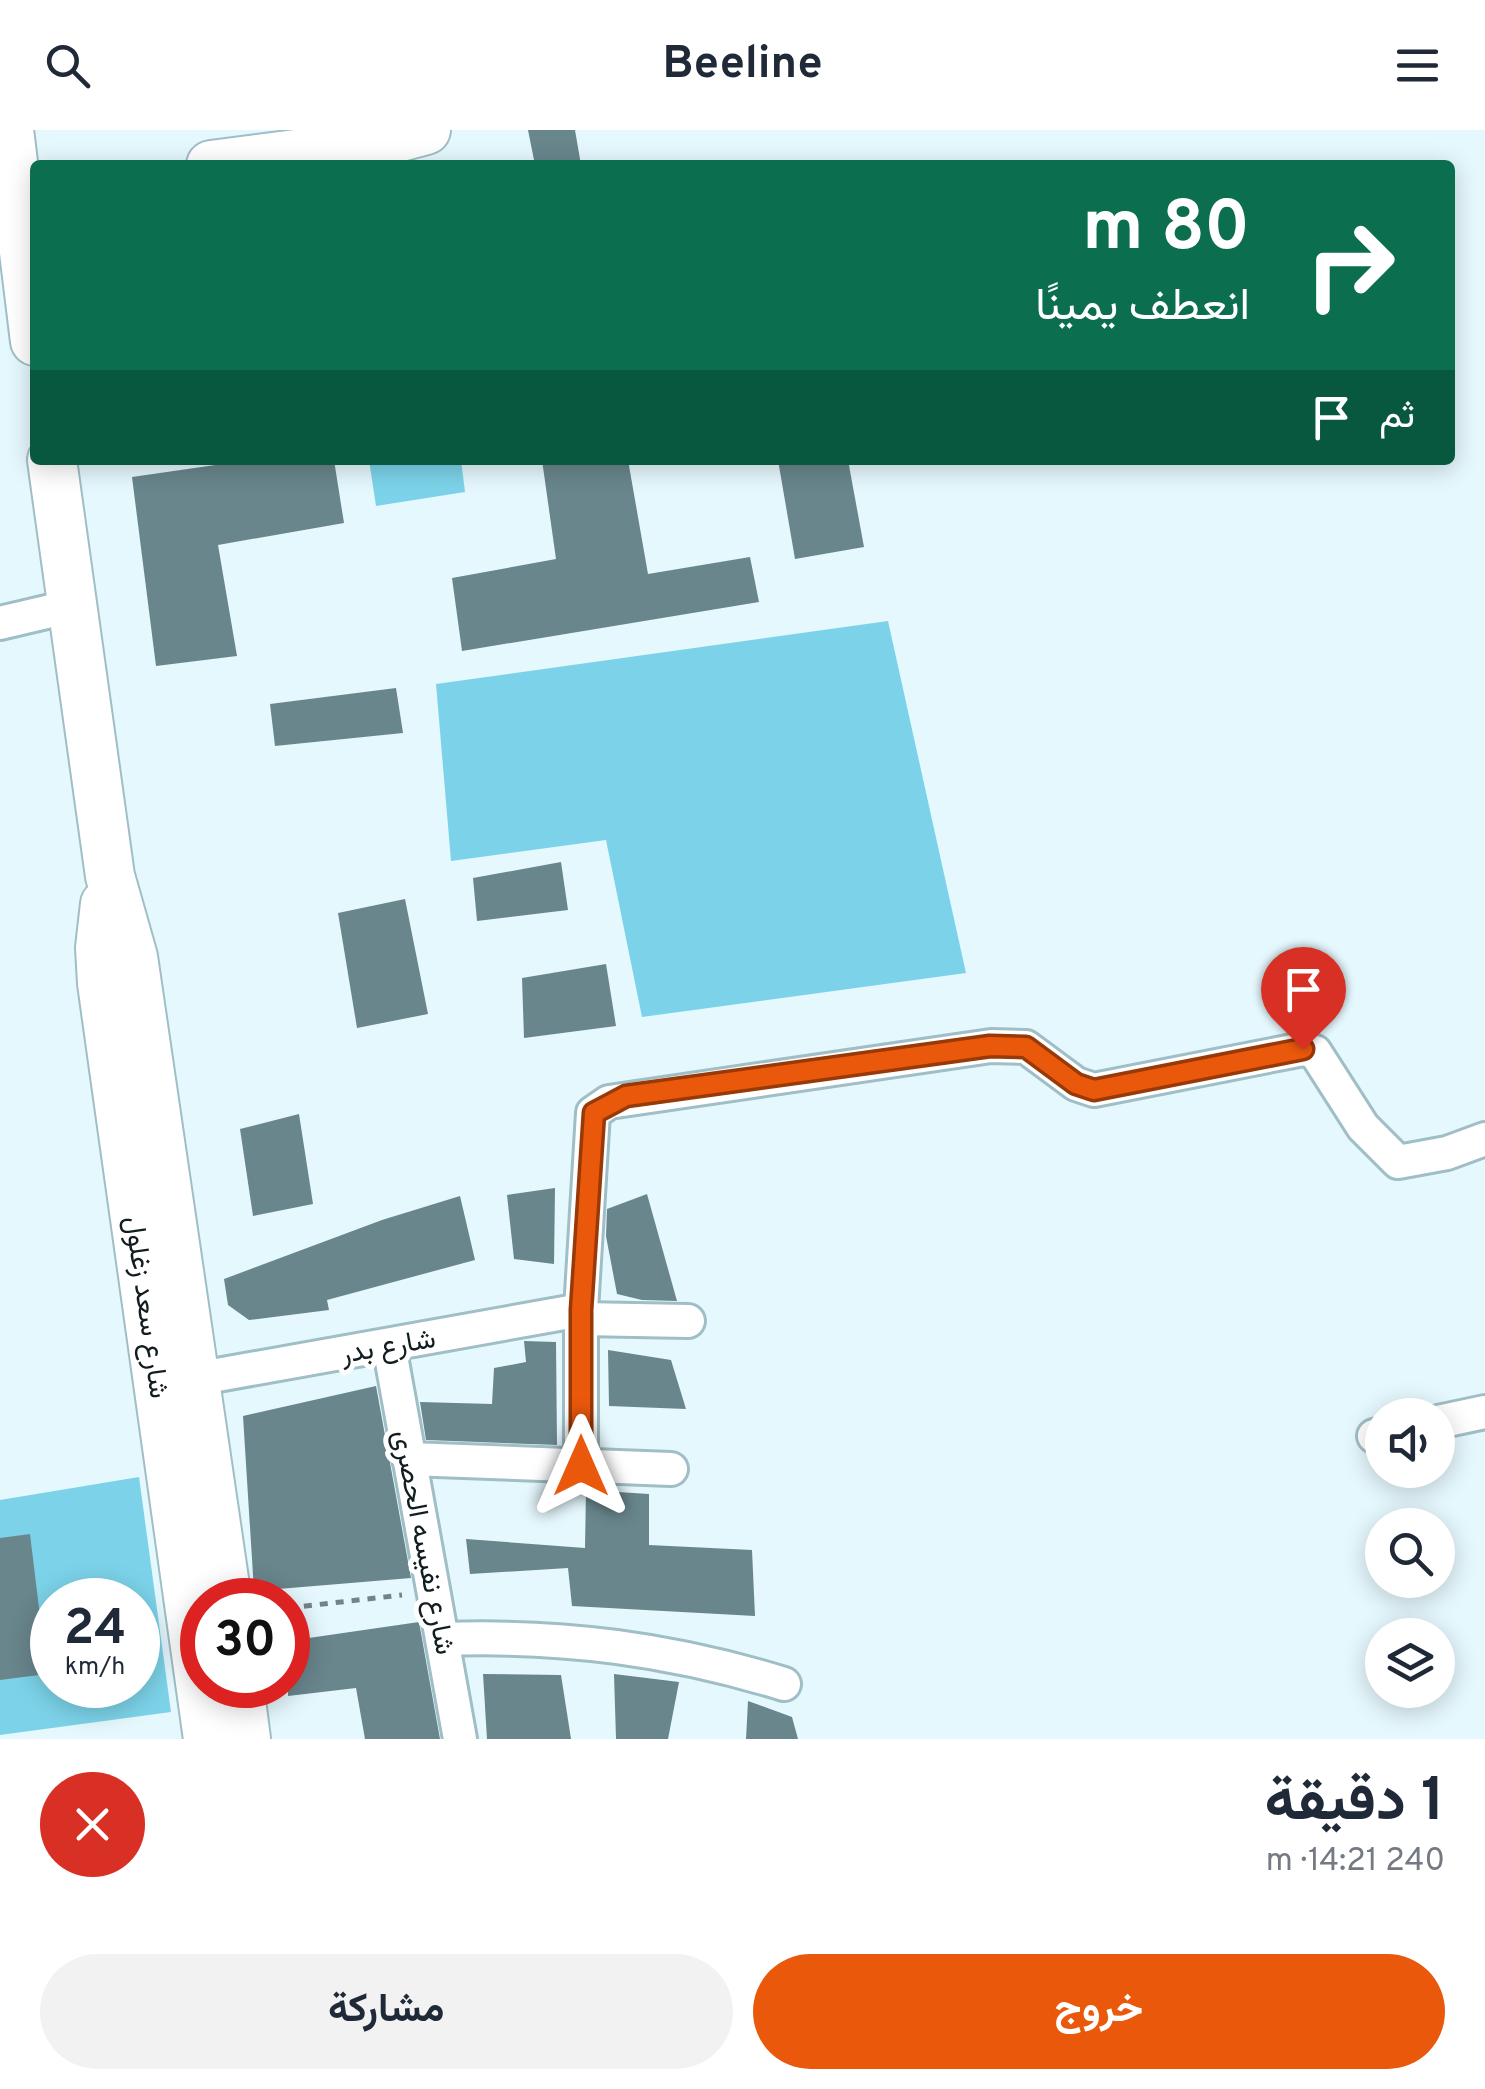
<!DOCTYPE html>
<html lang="ar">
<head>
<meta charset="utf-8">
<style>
  :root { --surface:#fff; --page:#f2f2f3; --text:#1f2937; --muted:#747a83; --accent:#ea580c }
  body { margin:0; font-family:Overpass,Vazirmatn,sans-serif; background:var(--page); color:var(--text); direction:rtl; height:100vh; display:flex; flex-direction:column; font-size:38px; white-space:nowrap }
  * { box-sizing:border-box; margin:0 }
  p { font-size:32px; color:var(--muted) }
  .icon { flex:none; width:55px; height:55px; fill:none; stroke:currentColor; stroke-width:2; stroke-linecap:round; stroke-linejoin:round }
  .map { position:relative; height:1609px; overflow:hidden; direction:ltr }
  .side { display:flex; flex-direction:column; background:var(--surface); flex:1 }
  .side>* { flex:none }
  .guide { position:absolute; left:30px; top:30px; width:1425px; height:305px; border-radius:10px; box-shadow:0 5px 25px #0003; direction:rtl; background:#0b6e4f; color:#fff; overflow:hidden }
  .tools { position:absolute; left:1365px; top:1268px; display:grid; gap:20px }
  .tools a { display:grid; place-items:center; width:90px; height:90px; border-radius:50%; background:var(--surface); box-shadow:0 5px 25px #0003; font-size:50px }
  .speed { position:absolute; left:30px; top:1448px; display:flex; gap:20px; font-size:50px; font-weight:700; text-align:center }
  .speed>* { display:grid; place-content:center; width:130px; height:130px; border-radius:50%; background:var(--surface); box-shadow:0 5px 25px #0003; line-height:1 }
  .speed small { font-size:25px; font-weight:400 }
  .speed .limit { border:15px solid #d22; background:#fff; color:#111 }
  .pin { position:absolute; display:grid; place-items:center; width:85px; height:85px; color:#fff; margin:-102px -42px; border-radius:50% 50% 50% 0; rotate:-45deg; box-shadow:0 0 10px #0007 }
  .pin .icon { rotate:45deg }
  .me { position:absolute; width:110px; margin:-55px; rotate:0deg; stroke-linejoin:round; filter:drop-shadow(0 0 8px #0008) }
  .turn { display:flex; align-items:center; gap:35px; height:210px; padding:0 40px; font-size:45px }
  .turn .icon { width:130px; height:130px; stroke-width:2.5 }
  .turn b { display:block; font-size:70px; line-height:85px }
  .then { display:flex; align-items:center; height:95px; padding:0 40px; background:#0003; gap:20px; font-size:38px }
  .round { display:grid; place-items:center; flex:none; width:105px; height:105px; border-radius:52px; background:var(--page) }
  .overview { display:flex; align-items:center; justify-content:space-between; height:170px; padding:0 40px }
  h1 { font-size:60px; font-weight:700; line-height:75px }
  .cta { display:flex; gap:20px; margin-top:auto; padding:20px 40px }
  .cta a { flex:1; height:115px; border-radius:60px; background:var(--accent); color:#fff; font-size:40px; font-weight:700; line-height:115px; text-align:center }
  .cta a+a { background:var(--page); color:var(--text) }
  header { display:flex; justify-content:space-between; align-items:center; height:130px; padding:0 40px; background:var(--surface); font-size:45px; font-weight:700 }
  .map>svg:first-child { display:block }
  .green { fill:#7cd3e9; fill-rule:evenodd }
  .building { fill:#69868d }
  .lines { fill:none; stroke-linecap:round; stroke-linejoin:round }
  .street-casing { stroke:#a0bec6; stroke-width:38 }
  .secondary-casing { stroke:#a0bec6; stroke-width:52 }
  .path { stroke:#748386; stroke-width:5; stroke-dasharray:8 8; stroke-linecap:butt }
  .street { stroke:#fff; stroke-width:32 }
  .secondary { stroke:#fff; stroke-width:48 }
  .route-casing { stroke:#983908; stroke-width:25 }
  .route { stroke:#ea580c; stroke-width:18 }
  .labels { text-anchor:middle; stroke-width:10; stroke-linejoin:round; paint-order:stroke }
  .street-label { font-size:28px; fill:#121d20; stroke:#fff }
</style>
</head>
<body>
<header><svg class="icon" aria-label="menu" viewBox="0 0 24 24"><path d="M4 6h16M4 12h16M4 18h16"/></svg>Beeline<svg class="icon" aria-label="search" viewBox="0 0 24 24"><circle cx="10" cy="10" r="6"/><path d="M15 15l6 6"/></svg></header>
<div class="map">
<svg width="1485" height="1609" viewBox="0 0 1485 1609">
  <rect width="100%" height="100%" fill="#e5f8fd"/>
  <g class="green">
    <polygon points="369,330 461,330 465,362 376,376"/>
    <polygon points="888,491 966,843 642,887 606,710 451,731 436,554"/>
    <path d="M139 1347 171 1582 0 1605V1370ZM52 1470H138V1555H52Z"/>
  </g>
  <g class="building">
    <polygon points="528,0 575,0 581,35 535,35"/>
    <polygon points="250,330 334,330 344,393 218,415 237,526 156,536 132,347"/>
    <polygon points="542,330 628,330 648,444 750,427 759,472 462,521 452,448 556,429"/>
    <polygon points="778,330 848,330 864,417 795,429"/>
    <polygon points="396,558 403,603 275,616 270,574"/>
    <polygon points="561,732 568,780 477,791 473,748"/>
    <polygon points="405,769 428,884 357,898 338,783"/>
    <polygon points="606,834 616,896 524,908 522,848"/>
    <polygon points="299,984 313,1074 253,1086 240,999"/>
    <polygon points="555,1058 554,1134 514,1129 507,1065"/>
    <polygon points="647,1064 677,1171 642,1170 617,1164 606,1106 607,1079"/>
    <polygon points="460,1066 475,1130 327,1170 329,1180 249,1190 228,1175 224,1149 382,1090"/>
    <polygon points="524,1211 556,1212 557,1315 426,1310 420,1272 492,1274 494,1238 526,1232"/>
    <polygon points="608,1220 671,1230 686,1279 609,1276"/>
    <polygon points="376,1256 411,1448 254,1461 243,1286"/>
    <polygon points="586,1360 649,1364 649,1415 752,1420 755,1486 572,1476 568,1438 470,1444 466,1409 585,1418"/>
    <polygon points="30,1404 47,1544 0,1550 0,1408"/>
    <polygon points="419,1492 440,1609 365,1609 356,1558 288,1566 288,1511"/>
    <polygon points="483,1544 561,1545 571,1609 487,1609"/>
    <polygon points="614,1544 679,1552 668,1609 616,1609"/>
    <polygon points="748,1571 792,1587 798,1609 746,1609"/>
  </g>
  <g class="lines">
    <defs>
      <g id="street">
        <polyline points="0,493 72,476"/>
        <polyline points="581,1189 688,1191"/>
        <polyline points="389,1215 460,1609"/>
        <polyline points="195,1249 581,1180"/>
        <polyline points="1438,1292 1485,1282"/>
        <polyline points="1374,1306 1382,1304"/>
        <polyline points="409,1329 671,1339"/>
        <polyline points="581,1335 581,1180 593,983 609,972 991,916 1026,917 1076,954 1094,960 1303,919 1315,922 1363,997 1398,1032 1447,1023 1485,1009"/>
        <path d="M444 1509C562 1505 671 1519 784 1554"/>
      </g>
      <g id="secondary">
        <polyline points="9,0 35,211"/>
        <polyline points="211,35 374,14 426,0"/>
        <polyline points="52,330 110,746 133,827 227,1470"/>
        <polyline points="105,774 100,818 102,853 208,1609"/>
        <polyline points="239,1555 246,1609"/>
      </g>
    </defs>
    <use href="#street" class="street-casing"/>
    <use href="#secondary" class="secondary-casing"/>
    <polyline class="path" points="288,1478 402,1465"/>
    <use href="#street" class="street"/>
    <use href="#secondary" class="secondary"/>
  </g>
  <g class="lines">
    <defs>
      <polyline id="route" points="581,1336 581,1180 594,983 626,966 990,916 1026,917 1076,954 1094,960 1303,919"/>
    </defs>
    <use href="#route" class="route-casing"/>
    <use href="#route" class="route"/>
  </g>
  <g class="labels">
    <g class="street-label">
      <text transform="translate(148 1177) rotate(82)" y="10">شارع سعد زغلول</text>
      <text transform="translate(388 1215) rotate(-10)" y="10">شارع بدر</text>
      <text transform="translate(425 1412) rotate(79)" y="10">شارع نفيسه الحصرى</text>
    </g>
  </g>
</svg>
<div class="tools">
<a><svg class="icon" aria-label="sound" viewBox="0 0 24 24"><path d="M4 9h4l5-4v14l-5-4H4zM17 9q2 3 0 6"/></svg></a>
<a><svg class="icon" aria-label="search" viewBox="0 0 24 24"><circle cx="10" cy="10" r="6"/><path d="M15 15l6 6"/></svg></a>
<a><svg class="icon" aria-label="layers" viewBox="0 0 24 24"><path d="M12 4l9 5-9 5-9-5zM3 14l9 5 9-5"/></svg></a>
</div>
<div class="speed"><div>24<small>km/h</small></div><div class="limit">30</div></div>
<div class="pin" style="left:1303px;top:919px;background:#d93025"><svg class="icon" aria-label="arrive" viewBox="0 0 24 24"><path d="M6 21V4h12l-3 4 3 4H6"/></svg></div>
<svg class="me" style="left:581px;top:1336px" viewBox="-20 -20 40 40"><path d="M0-17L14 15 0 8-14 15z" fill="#ea580c" stroke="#fff" stroke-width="4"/></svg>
<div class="guide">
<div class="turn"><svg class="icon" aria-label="right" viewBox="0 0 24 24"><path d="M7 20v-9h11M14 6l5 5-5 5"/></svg><div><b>80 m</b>انعطف يمينًا</div></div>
<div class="then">ثم<svg class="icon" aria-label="arrive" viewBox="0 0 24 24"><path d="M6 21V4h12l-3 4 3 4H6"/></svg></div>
</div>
</div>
<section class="side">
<div class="overview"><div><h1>1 دقيقة</h1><p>240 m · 14:21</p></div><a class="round" style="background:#d93025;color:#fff"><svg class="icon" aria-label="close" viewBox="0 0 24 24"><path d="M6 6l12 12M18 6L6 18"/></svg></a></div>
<div class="cta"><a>خروج</a><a>مشاركة</a></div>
</section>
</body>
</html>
